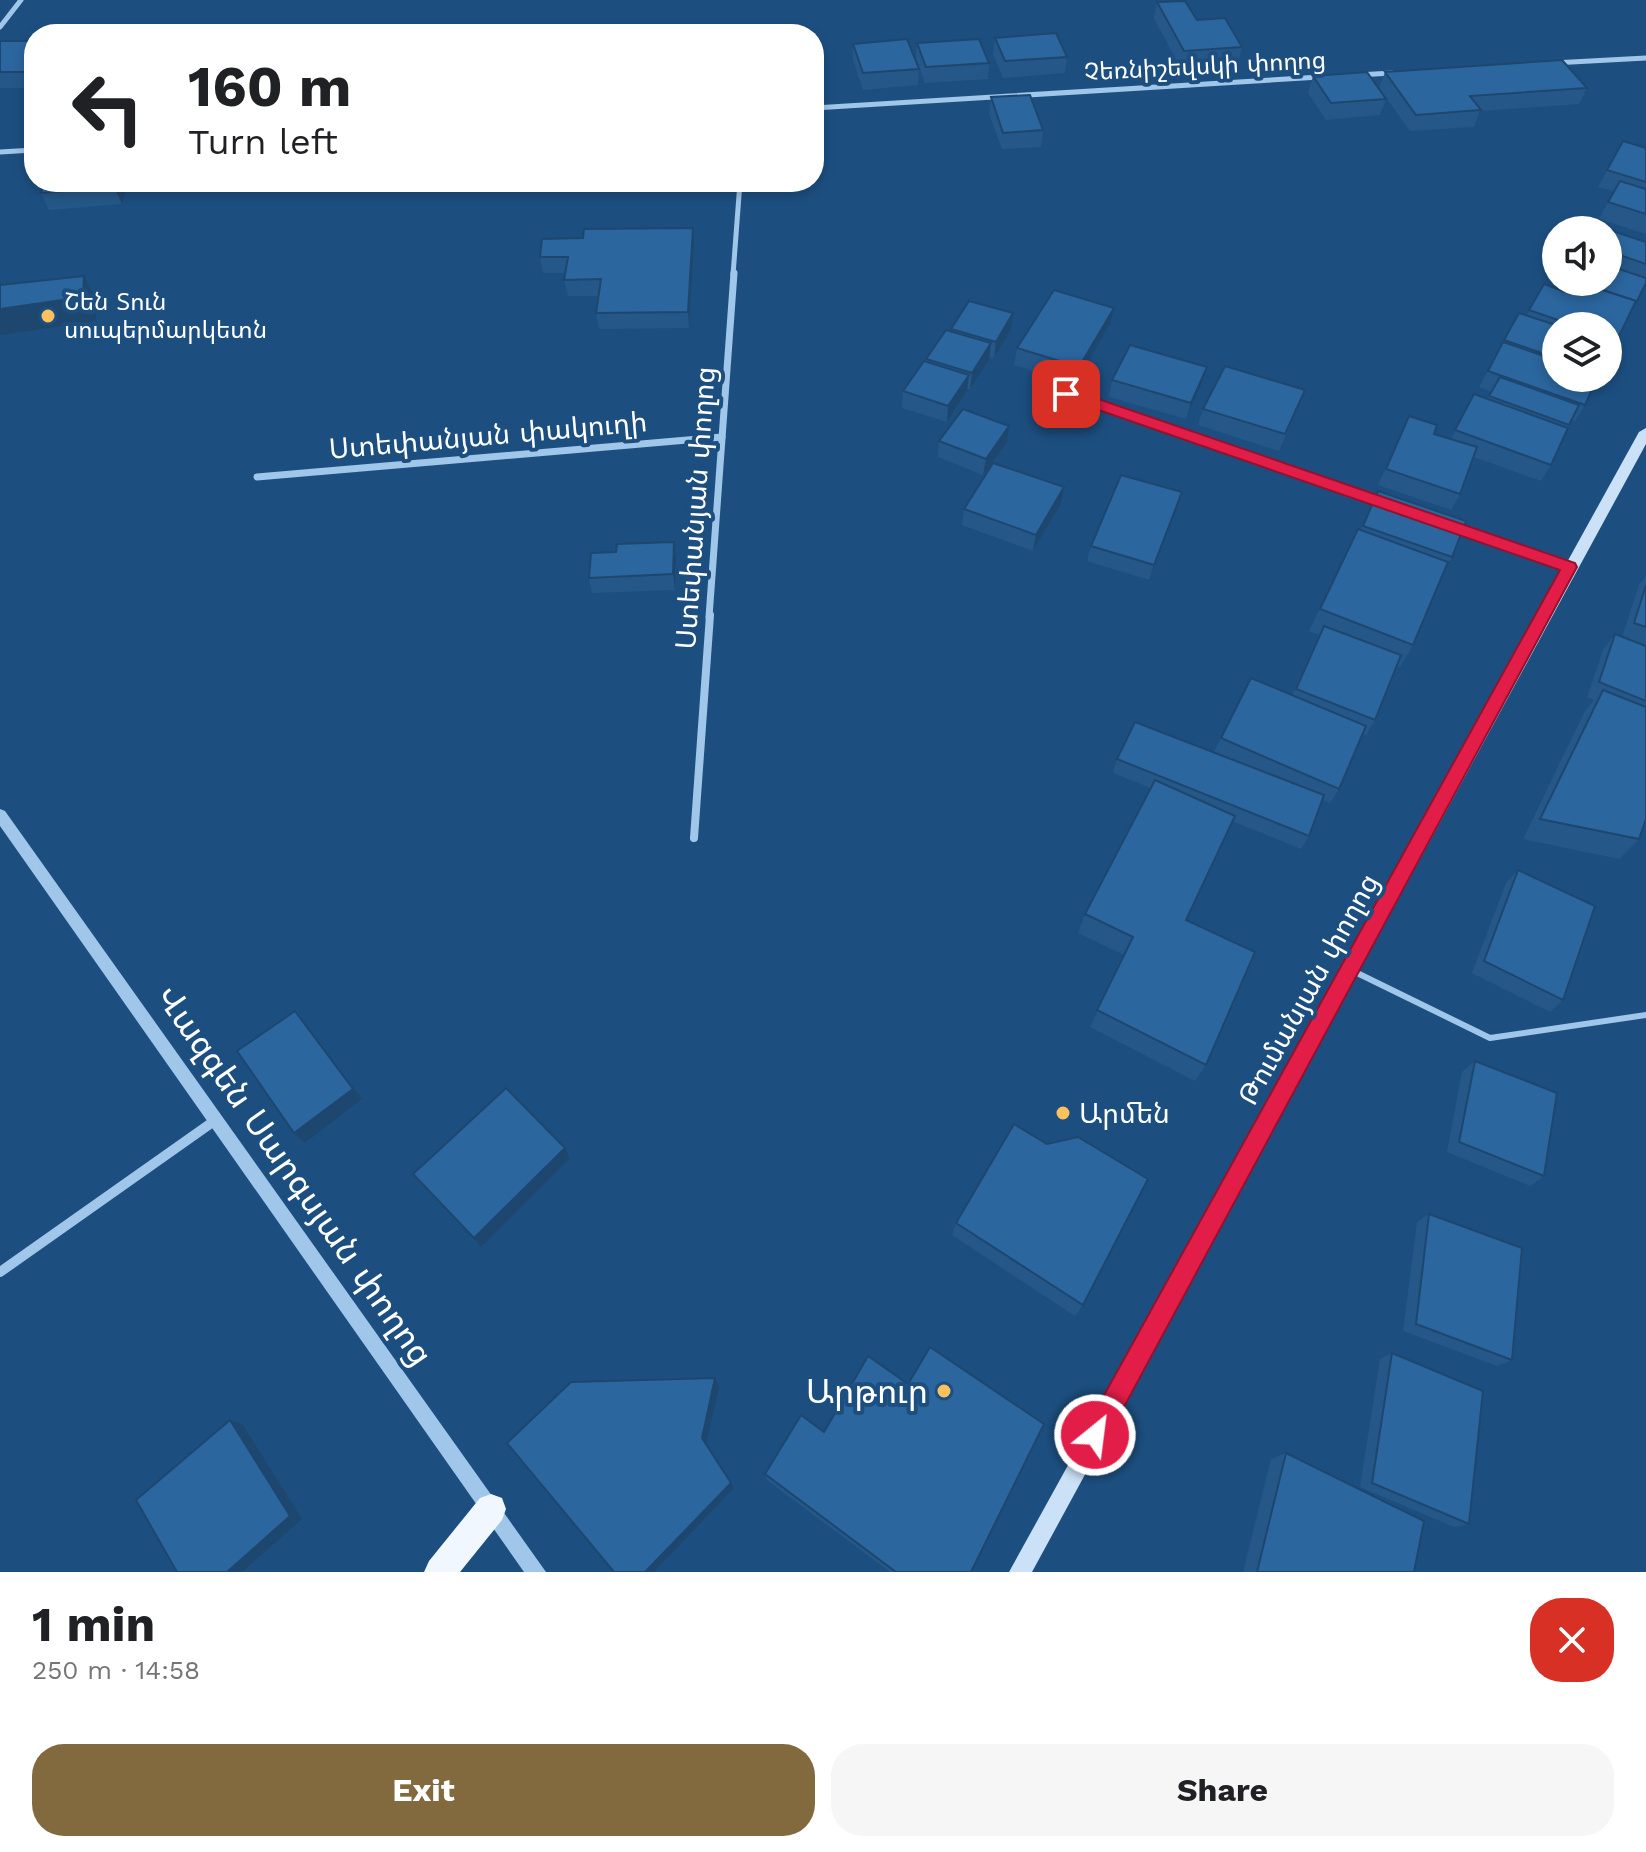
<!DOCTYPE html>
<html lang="en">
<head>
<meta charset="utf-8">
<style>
  :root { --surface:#fff; --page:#f6f6f6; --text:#202124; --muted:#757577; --accent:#82693e }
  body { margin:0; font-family:"Work Sans","Noto Sans Armenian",sans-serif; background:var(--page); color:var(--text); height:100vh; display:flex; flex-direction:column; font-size:30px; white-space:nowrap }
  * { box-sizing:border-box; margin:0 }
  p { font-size:26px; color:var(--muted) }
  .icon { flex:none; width:44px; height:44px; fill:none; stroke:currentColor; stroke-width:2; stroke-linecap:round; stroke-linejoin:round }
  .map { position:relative; height:1572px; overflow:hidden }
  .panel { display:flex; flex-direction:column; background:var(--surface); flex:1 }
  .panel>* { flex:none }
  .guide { position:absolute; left:24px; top:24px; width:800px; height:168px; border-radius:32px; box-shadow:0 4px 12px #0003; background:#fff; color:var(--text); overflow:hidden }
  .buttons { position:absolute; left:1542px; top:216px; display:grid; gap:16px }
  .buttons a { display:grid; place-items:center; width:80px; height:80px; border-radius:50%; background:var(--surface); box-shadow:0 4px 12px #0003; font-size:40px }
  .pin { position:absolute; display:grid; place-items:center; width:68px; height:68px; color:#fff; margin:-34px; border-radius:16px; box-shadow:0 4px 12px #0006 }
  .me { position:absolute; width:88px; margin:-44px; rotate:29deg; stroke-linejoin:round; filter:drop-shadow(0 0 6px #0008) }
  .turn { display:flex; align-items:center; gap:28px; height:168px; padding:0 32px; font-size:36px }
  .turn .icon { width:104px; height:104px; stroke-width:2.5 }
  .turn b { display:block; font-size:56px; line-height:68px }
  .round { display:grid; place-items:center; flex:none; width:84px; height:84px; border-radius:32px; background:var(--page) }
  .head { display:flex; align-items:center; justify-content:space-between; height:136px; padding:0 32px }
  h1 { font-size:48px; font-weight:700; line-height:60px }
  .button { display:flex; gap:16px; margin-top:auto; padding:16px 32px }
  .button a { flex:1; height:92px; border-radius:32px; background:var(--accent); color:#fff; font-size:32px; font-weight:700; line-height:92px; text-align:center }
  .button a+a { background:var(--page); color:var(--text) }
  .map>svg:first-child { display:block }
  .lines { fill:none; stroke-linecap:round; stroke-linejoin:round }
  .service { stroke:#a0c6e9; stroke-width:6 }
  .minor-far3 { stroke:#a0c6e9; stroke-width:5 }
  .minor-far2 { stroke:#a0c6e9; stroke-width:7 }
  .minor-far1 { stroke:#a0c6e9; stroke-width:8 }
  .minor { stroke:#a0c6e9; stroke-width:10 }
  .tertiary { fill:#a0c6e9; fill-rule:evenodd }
  .secondary { fill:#cbe1f7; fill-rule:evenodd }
  .trunk { fill:#f1f7fe; fill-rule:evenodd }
  .wall { fill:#255888 }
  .shaded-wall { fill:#1e476f }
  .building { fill:#2b669e; stroke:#1e476f; stroke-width:2 }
  .route { fill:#e11d48; stroke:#92132f; stroke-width:2 }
  .poi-dot { fill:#fac15d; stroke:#1c4f80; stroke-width:3 }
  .labels { text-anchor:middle; stroke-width:8; stroke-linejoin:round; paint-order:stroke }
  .far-street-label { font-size:24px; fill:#fff; stroke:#1c4f80 }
  .far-poi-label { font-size:24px; fill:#fff; stroke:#1c4f80; text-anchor:start }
  .street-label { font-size:28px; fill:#fff; stroke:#1c4f80 }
  .poi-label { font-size:28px; fill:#fff; stroke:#1c4f80; text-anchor:start }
  .near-street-label { font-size:34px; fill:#fff; stroke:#1c4f80 }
  .near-poi-label { font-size:34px; fill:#fff; stroke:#1c4f80; text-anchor:end }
</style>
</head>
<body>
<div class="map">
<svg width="1646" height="1572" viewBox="0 0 1646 1572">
  <rect width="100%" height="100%" fill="#1c4f80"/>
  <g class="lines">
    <polyline class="service" points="1351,970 1490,1038 1646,1015"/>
    <g class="minor-far3">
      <polyline points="0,27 21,0"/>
      <polyline points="1553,63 1646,58"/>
      <polyline points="1358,75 1392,73"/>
      <polyline points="814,108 1320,77"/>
      <polyline points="0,152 34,150"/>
      <polyline points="733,275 740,182"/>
    </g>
    <g class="minor-far2">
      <polyline points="1066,394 1383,503"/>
      <polyline points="257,477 722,437"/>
      <polyline points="1453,527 1569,567"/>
      <polyline points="709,617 734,273"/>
    </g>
    <polyline class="minor-far1" points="694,838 710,615"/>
    <polyline class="minor" points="0,1272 217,1119"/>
    <polygon class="tertiary" points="0,809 5,811 546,1572 524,1572 0,826"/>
    <polygon class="secondary" points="1646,428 1646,444 1032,1572 1009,1572 1639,432"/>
    <polygon class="trunk" points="491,1494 502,1498 506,1509 502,1520 460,1572 424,1572 429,1561 480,1498"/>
  </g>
  <g class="wall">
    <polygon points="1157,2 1197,20 1242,47 1238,63 1180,67 1154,18"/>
    <polygon points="995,38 1067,57 1065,73 1003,78 993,54"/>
    <rect x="0" y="41" width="34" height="47"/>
    <polygon points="917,43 989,63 988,79 925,83 916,59"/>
    <polygon points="853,44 919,69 918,85 863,90 853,60"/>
    <polygon points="1385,72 1587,88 1579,104 1480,111 1474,127 1410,131 1379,88"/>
    <polygon points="1313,76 1386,99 1380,115 1326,120 1308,93"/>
    <polygon points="991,97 1043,130 1041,147 1002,149 989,114"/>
    <polygon points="1623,141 1646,148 1646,234 1599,219 1614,191 1598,187"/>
    <polygon points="129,182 122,204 49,210 41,193"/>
    <polygon points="693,228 694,245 689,328 599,329 596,313 598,296 568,296 564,280 566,273 543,273 540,257 583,238"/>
    <polygon points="1608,230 1646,242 1646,284 1608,356 1608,326 1556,326 1556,378 1585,405 1575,421 1572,420 1551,465 1541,481 1474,457 1460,494 1451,510 1378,485 1409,416 1434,434 1451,439 1474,394 1487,399 1492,392 1479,387 1519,313 1527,315 1544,284 1568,292 1597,288 1608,282"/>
    <polygon points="1110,324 1076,384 1014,365 1017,348"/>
    <polygon points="951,329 1011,330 994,358 989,357 989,360 970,389 967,389 967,391 947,422 902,408 903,391 926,361 926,359 951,331"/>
    <polygon points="1112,380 1202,383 1186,419 1109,397"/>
    <polygon points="1305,390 1279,451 1198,425 1203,409"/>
    <polygon points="1009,426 1007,443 983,475 938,457 939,441"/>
    <polygon points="1064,487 1061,504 1033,551 962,525 964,509"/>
    <polygon points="1378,491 1452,557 1443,573 1413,645 1400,667 1396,666 1375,720 1366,735 1363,734 1339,789 1330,803 1322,799 1309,836 1301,849 1232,821 1186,920 1206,1065 1195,1081 1090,1027 1124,955 1078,933 1085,914 1151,788 1113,773 1117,759 1214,752 1221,738 1292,695 1319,635 1309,631 1358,529 1361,530"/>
    <polygon points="1177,508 1149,580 1087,561 1091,546"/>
    <polygon points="676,558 675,590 592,593 589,578"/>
    <polygon points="1646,576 1646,819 1639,839 1619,859 1523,839 1585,711 1594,700 1587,697 1603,650 1615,634 1622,637 1639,585"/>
    <polygon points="1518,870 1563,1000 1550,1012 1472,973 1506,883"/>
    <polygon points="1475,1061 1544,1176 1530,1186 1447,1152 1462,1072"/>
    <polygon points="1429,1214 1512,1360 1497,1366 1403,1331 1417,1222"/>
    <polygon points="956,1223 1083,1305 1075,1316 952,1235"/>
    <polygon points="1392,1353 1469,1524 1454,1527 1360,1487 1380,1359"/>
    <polygon points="1286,1453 1414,1572 1243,1572 1271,1459"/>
    <polygon points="765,1474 971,1572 890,1572 767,1480"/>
  </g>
  <g class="shaded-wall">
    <polygon points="34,42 34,85 28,72 26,52"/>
    <polygon points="116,182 129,182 122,204 114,187"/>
    <polygon points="693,228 694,245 689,328 688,312"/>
    <polygon points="84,276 97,300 96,321 0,335 0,309"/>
    <polygon points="1114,308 1110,324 1076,384 1079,367"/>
    <polygon points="1013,313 1011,330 994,358 996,342"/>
    <polygon points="991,343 989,360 970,389 972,373"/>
    <polygon points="1207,367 1202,383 1186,419 1191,403"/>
    <polygon points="969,375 967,391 947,422 948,406"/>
    <polygon points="1009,426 1007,443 983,475 986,459"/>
    <polygon points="1064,487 1061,504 1033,551 1036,535"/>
    <polygon points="1182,492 1177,508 1149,580 1154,565"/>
    <polygon points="674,542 676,558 675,590 673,574"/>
    <polygon points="295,1011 362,1099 305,1143 294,1133"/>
    <polygon points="565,1148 570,1158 481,1247 474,1238"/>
    <polygon points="715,1378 719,1387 706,1445 702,1438"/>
    <polygon points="230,1420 243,1425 302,1519 242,1572 227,1572"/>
    <polygon points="731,1483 734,1488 654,1572 645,1572"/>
  </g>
  <g class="building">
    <polygon points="1185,1 1197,20 1225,18 1242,47 1184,51 1157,2"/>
    <polygon points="1056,33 1067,57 1005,61 995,38"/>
    <polygon points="907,39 919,69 863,73 853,44"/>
    <polygon points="979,39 989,63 926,67 917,43"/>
    <polygon points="0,41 34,41 26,52 33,52 28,59 34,59 34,63 28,72 0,72"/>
    <polygon points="1562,60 1587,88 1470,96 1481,110 1416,115 1385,72"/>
    <polygon points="1367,72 1386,99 1331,103 1313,76"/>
    <polygon points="1030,95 1043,130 1003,133 991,97"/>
    <polygon points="1623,141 1646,148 1646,182 1607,170"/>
    <polygon points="1620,181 1646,189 1646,214 1608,202"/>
    <polygon points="44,182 116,182 114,187 41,193"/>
    <polygon points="1600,227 1646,242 1646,264 1608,251 1608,230 1598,230"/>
    <polygon points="693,228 688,312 596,313 601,279 564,280 568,257 540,257 542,239 583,238 584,229"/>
    <polygon points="1610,266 1646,278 1646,283 1636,303 1636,301 1597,288 1601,282 1608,282 1608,269"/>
    <polygon points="84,276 83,297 0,309 0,285"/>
    <polygon points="1573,282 1578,282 1636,301 1617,340 1608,337 1608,326 1575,326 1529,310 1544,284 1568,293"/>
    <polygon points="1054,290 1114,308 1079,367 1017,348"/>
    <polygon points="969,301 1013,313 996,342 951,329"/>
    <polygon points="1519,313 1559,326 1556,326 1556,358 1504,340"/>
    <polygon points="946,330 991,343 972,373 926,359"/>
    <polygon points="1503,342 1556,360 1556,378 1597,378 1585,405 1488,371"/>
    <polygon points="1608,342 1614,344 1608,356"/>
    <polygon points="1130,345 1207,367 1191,403 1112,380"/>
    <polygon points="924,361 969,375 948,406 903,391"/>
    <polygon points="1225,366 1305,390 1285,434 1203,409"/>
    <polygon points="1500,377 1579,405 1569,425 1489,396"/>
    <polygon points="1474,394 1568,428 1551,465 1455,430"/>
    <polygon points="963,409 1009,426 986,459 939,441"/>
    <polygon points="1409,416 1437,425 1434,434 1477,447 1460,494 1386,469"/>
    <polygon points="993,463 1064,487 1036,535 964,509"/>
    <polygon points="1121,475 1182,492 1154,565 1091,546"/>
    <polygon points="1378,491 1466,521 1452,557 1363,526"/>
    <polygon points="1358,529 1448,562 1413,645 1320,609"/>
    <polygon points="674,542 673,574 589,578 591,553 616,552 617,544"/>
    <polygon points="1646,585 1646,627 1634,623"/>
    <polygon points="1324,626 1401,655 1375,720 1296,689"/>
    <polygon points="1615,634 1646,646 1646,701 1599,682"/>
    <polygon points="1251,678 1366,726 1339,789 1221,738"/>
    <polygon points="1603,690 1646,707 1646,819 1639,839 1540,819"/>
    <polygon points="1135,722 1324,795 1309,836 1117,759"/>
    <polygon points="1155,780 1235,816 1186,920 1255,952 1206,1065 1097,1010 1133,937 1085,914"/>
    <polygon points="1518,870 1595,906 1563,1000 1484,961"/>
    <polygon points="295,1011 353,1089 294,1133 237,1051"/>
    <polygon points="1475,1061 1557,1093 1544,1176 1459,1142"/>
    <polygon points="506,1088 565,1148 474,1238 413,1174"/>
    <polygon points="1014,1124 1047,1144 1078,1137 1148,1179 1083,1305 956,1223"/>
    <polygon points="1429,1214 1522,1248 1512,1360 1416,1324"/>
    <polygon points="930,1347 1044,1424 971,1572 896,1572 765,1474 801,1415 824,1432 868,1356 908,1384"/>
    <polygon points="1392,1353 1483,1391 1469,1524 1372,1483"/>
    <polygon points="715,1378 702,1438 731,1483 645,1572 614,1572 507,1443 571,1382"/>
    <polygon points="230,1420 290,1516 227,1572 177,1572 136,1500"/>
    <polygon points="1286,1453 1424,1521 1414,1572 1257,1572"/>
  </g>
  <polygon class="route" points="1061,390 1072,390 1575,563 1577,567 1104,1444 1095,1447 1087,1444 1083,1435 1087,1426 1560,570 1061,397"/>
  <g class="poi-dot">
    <circle cx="48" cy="316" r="8"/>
    <circle cx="1063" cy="1113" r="8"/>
    <circle cx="944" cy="1391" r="8"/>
  </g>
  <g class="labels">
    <g class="far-street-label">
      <text transform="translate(1205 66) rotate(-3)" y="8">Չեռնիշեվսկի փողոց</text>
    </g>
    <g class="far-poi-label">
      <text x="64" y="310">Շեն Տուն<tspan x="64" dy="28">սուպերմարկետն</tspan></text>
    </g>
    <g class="street-label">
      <text transform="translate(488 435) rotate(-5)" y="10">Ստեփանյան փակուղի</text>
      <text transform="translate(695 508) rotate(-86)" y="10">Ստեփանյան փողոց</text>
      <text transform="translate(1308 989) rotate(-61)" y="10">Թումանյան փողոց</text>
    </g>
    <g class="poi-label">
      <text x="1079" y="1123">Արմեն</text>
    </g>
    <g class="near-street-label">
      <text transform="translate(295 1175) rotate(55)" y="12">Վազգեն Սարգսյան փողոց</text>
    </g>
    <g class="near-poi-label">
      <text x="928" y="1403">Արթուր</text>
    </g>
  </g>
</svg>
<div class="buttons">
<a><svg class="icon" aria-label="sound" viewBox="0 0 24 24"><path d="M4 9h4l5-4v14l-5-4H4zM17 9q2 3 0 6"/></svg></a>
<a><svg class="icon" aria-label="layers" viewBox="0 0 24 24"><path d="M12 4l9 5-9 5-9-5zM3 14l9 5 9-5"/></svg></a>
</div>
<div class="pin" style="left:1066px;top:394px;background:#d93025"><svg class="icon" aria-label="arrive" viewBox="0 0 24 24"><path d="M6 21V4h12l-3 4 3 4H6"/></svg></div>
<svg class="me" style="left:1095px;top:1435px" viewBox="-20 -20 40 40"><circle r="17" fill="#e11d48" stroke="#fff" stroke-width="3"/><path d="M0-11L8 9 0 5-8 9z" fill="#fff"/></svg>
<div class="guide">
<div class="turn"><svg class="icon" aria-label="left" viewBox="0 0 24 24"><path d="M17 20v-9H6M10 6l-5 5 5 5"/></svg><div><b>160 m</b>Turn left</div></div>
</div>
</div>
<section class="panel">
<div class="head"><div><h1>1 min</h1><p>250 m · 14:58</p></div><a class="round" style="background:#d93025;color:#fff"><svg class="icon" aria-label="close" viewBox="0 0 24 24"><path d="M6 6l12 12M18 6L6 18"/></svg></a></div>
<div class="button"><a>Exit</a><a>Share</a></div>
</section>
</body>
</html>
